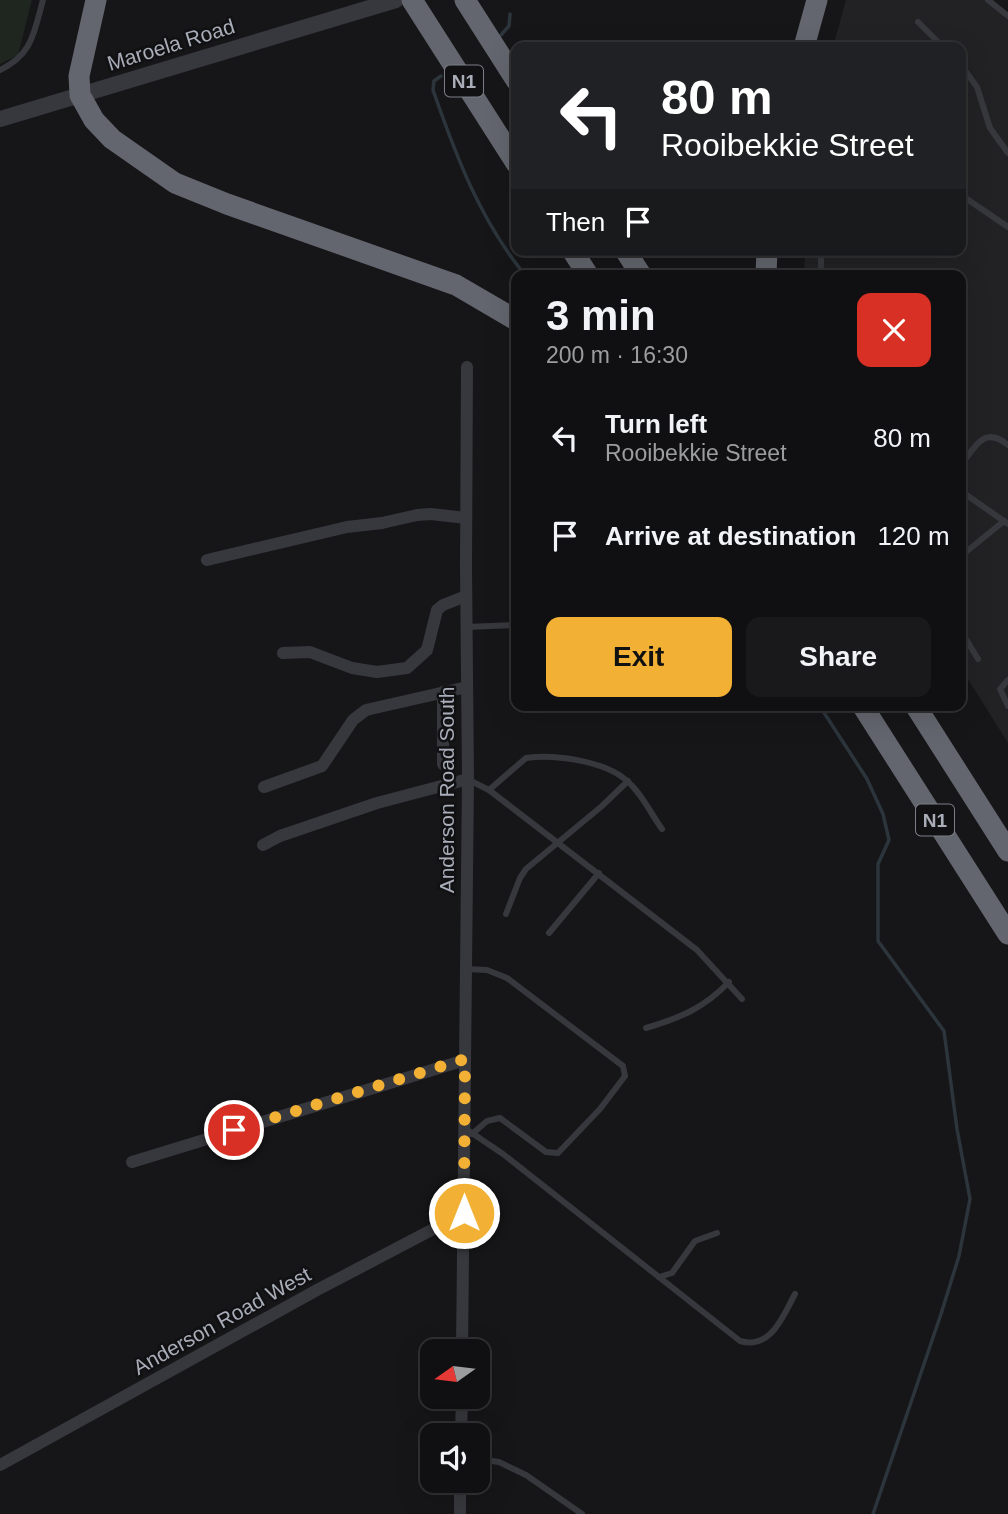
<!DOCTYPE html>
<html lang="en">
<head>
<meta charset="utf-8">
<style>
  :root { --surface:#101012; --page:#19191b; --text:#f1f3f6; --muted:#9c9d9f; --line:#303032; --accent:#f2b134 }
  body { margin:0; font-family:Arial,sans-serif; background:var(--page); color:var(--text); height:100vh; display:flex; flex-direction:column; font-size:26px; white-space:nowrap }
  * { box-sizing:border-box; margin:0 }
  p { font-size:23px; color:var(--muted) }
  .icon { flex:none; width:38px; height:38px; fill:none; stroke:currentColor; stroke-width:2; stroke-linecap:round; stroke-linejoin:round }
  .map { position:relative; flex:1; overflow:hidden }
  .panel { position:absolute; left:511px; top:270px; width:455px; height:441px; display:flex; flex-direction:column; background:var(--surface); border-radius:14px; box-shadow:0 7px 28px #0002,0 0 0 2px var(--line) }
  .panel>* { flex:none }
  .hud { position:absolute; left:511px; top:42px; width:455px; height:214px; border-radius:14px; box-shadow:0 7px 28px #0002,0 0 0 2px var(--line); background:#202124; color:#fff; overflow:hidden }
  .needle { width:46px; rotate:256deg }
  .fabs { position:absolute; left:420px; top:1339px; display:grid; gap:14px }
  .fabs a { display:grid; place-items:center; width:70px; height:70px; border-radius:14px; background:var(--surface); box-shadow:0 7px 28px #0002,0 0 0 2px var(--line); font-size:35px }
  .pin { position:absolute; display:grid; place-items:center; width:60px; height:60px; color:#fff; margin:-30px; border:4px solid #fff; border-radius:50%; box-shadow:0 2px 7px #0007 }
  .me { position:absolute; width:77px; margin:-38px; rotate:0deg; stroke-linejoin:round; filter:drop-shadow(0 0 5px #0008) }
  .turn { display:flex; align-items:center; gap:24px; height:147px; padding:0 35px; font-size:32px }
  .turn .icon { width:91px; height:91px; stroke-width:2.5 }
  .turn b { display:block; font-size:49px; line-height:60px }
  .then { display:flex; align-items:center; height:66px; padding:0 35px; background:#0003; gap:14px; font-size:26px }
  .round { display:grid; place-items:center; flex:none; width:74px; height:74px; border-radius:14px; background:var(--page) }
  .headline { display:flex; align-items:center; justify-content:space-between; height:119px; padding:0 35px }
  h1 { font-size:42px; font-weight:700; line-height:52px }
  .cta { display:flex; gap:14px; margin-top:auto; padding:14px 35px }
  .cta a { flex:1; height:80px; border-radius:14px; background:var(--accent); color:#111; font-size:28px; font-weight:700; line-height:80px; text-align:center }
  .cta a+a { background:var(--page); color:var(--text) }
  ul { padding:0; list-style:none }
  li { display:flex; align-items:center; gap:21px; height:98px; padding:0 35px }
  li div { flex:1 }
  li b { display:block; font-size:26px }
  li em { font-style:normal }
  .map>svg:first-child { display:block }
  .built { fill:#222225 }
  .green { fill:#1e261f }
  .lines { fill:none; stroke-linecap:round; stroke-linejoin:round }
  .stream { stroke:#2c353c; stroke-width:3.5 }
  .service { stroke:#37383d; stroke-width:6 }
  .minor { stroke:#37383d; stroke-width:12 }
  .tertiary { stroke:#37383d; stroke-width:16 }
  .motorway { stroke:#63666e; stroke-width:21 }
  .route { stroke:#f2b134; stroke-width:12; stroke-dasharray:0 21.6 }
  .labels { text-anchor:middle; stroke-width:5; stroke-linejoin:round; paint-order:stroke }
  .shield { fill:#111113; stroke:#7b7e86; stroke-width:2 }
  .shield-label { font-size:19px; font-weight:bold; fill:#a8adb8 }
  .street-label { font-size:21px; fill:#a8adb8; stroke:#111113 }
</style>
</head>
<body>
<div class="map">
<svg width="1008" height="1514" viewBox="0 0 1008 1514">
  <rect width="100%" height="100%" fill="#161618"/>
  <polygon class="built" points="846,0 985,0 1008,17 1008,743 961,668 961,275 804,275 805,250 961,250 961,47 833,47"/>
  <polygon class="green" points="0,0 32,0 18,55 0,64"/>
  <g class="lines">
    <g class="stream">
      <polyline points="501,35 509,26 510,14"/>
      <path d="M441 76 434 81 433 90C456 156 480 220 525 275"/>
      <polyline points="819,705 867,779 883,814 889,840 878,864 878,941 944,1031 957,1129 970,1199 959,1256 941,1314 873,1514"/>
    </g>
    <g class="service">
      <polyline points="988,0 1008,16"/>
      <polyline points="918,22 943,47"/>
      <polyline points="961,65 977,87 990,128 1008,153"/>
      <path d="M0 70C33 54 34 32 43 0"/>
      <polyline points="961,195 1008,227"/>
      <polyline points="821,275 821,250"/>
      <path d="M961 465C975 447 984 425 1008 445"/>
      <polyline points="961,491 1008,524"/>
      <polyline points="961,556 1004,521"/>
      <polyline points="466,627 516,625"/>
      <polyline points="961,631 978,659"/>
      <polyline points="1008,680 1000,689 1008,706"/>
      <polyline points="469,780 489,790 697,950 742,999"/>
      <path d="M489 790 526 758C555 754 604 761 626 780 641 792 651 814 662 829"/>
      <polyline points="506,914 520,878 526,869 602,806 628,781"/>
      <polyline points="549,933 599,873"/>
      <polyline points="466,969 487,970 507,978 623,1066 625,1076 600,1109 558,1153 546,1152 500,1118 487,1121 472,1134"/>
      <path d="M646 1028C680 1018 704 1008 729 982"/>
      <path d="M466 1129 503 1154 740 1341C771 1350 783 1316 795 1294"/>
      <polyline points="659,1277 672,1273 695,1241 717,1233"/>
      <polyline points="478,1459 499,1462 526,1475 582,1514"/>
    </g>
    <g class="minor">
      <polyline points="207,560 347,527 382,523 417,515 431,514 466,518"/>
      <polyline points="283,653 310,652 352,668 377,672 407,668 427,650 437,610 443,605 466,596"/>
      <polyline points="443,764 443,692"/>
      <polyline points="264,787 322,766 353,720 366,710 467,687"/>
      <polyline points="263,845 280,836 377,803 468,779"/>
      <polyline points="132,1162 465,1060"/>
      <polyline points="462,1351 468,779 466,567 467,367"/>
      <polyline points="461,1435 462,1396"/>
      <polyline points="0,1465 317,1290 464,1213"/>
      <polyline points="460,1514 460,1480"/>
    </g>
    <polyline class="tertiary" points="0,119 396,0"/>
    <g class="motorway">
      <polyline points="96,0 79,76 80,95 94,120 112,139 175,183 227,204 456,285 516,320"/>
      <polyline points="412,0 516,163"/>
      <polyline points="465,0 516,80"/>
      <polyline points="804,47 817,0"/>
      <polyline points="572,250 588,275"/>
      <polyline points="625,250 641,275"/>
      <polyline points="766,275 767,250"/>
      <polyline points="862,705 1008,934"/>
      <polyline points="915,705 1008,851"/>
    </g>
  </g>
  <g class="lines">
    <polyline class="route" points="234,1130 465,1059 464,1213"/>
  </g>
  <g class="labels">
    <g class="shield">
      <rect x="445" y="65.5" width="38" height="31" rx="5"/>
      <rect x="916" y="804.5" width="38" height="31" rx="5"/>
    </g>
    <g class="shield-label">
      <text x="464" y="88">N1</text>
      <text x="935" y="827">N1</text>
    </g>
    <g class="street-label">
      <text transform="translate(171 45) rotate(-17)" y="7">Maroela Road</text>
      <text transform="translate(447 790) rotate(-90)" y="7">Anderson Road South</text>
      <text transform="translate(222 1321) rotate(-29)" y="7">Anderson Road West</text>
    </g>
  </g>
</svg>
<div class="fabs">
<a><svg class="needle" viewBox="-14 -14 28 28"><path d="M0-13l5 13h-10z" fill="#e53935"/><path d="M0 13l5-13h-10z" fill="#9c9d9f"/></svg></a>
<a><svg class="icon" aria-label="sound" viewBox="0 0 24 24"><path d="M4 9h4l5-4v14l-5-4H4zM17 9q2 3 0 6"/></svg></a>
</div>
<div class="pin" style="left:234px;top:1130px;background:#d93025"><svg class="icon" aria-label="arrive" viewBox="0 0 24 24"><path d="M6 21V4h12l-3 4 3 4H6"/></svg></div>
<svg class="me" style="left:464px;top:1213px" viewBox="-20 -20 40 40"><circle r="17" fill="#f2b134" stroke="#fff" stroke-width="3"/><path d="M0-11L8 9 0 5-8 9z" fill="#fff"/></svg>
<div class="hud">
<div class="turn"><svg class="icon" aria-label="left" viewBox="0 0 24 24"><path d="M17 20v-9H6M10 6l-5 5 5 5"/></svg><div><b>80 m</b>Rooibekkie Street</div></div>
<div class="then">Then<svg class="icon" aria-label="arrive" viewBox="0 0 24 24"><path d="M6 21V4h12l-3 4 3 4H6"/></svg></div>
</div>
<section class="panel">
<div class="headline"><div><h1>3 min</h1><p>200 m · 16:30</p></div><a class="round" style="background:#d93025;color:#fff"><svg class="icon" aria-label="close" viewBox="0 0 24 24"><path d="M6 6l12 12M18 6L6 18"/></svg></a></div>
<ul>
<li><svg class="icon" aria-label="left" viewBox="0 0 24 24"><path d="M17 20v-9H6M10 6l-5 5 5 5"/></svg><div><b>Turn left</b><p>Rooibekkie Street</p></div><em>80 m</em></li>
<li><svg class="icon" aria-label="arrive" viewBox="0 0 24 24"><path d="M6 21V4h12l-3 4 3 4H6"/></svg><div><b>Arrive at destination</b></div><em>120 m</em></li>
</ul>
<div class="cta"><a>Exit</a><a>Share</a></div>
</section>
</div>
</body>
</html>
